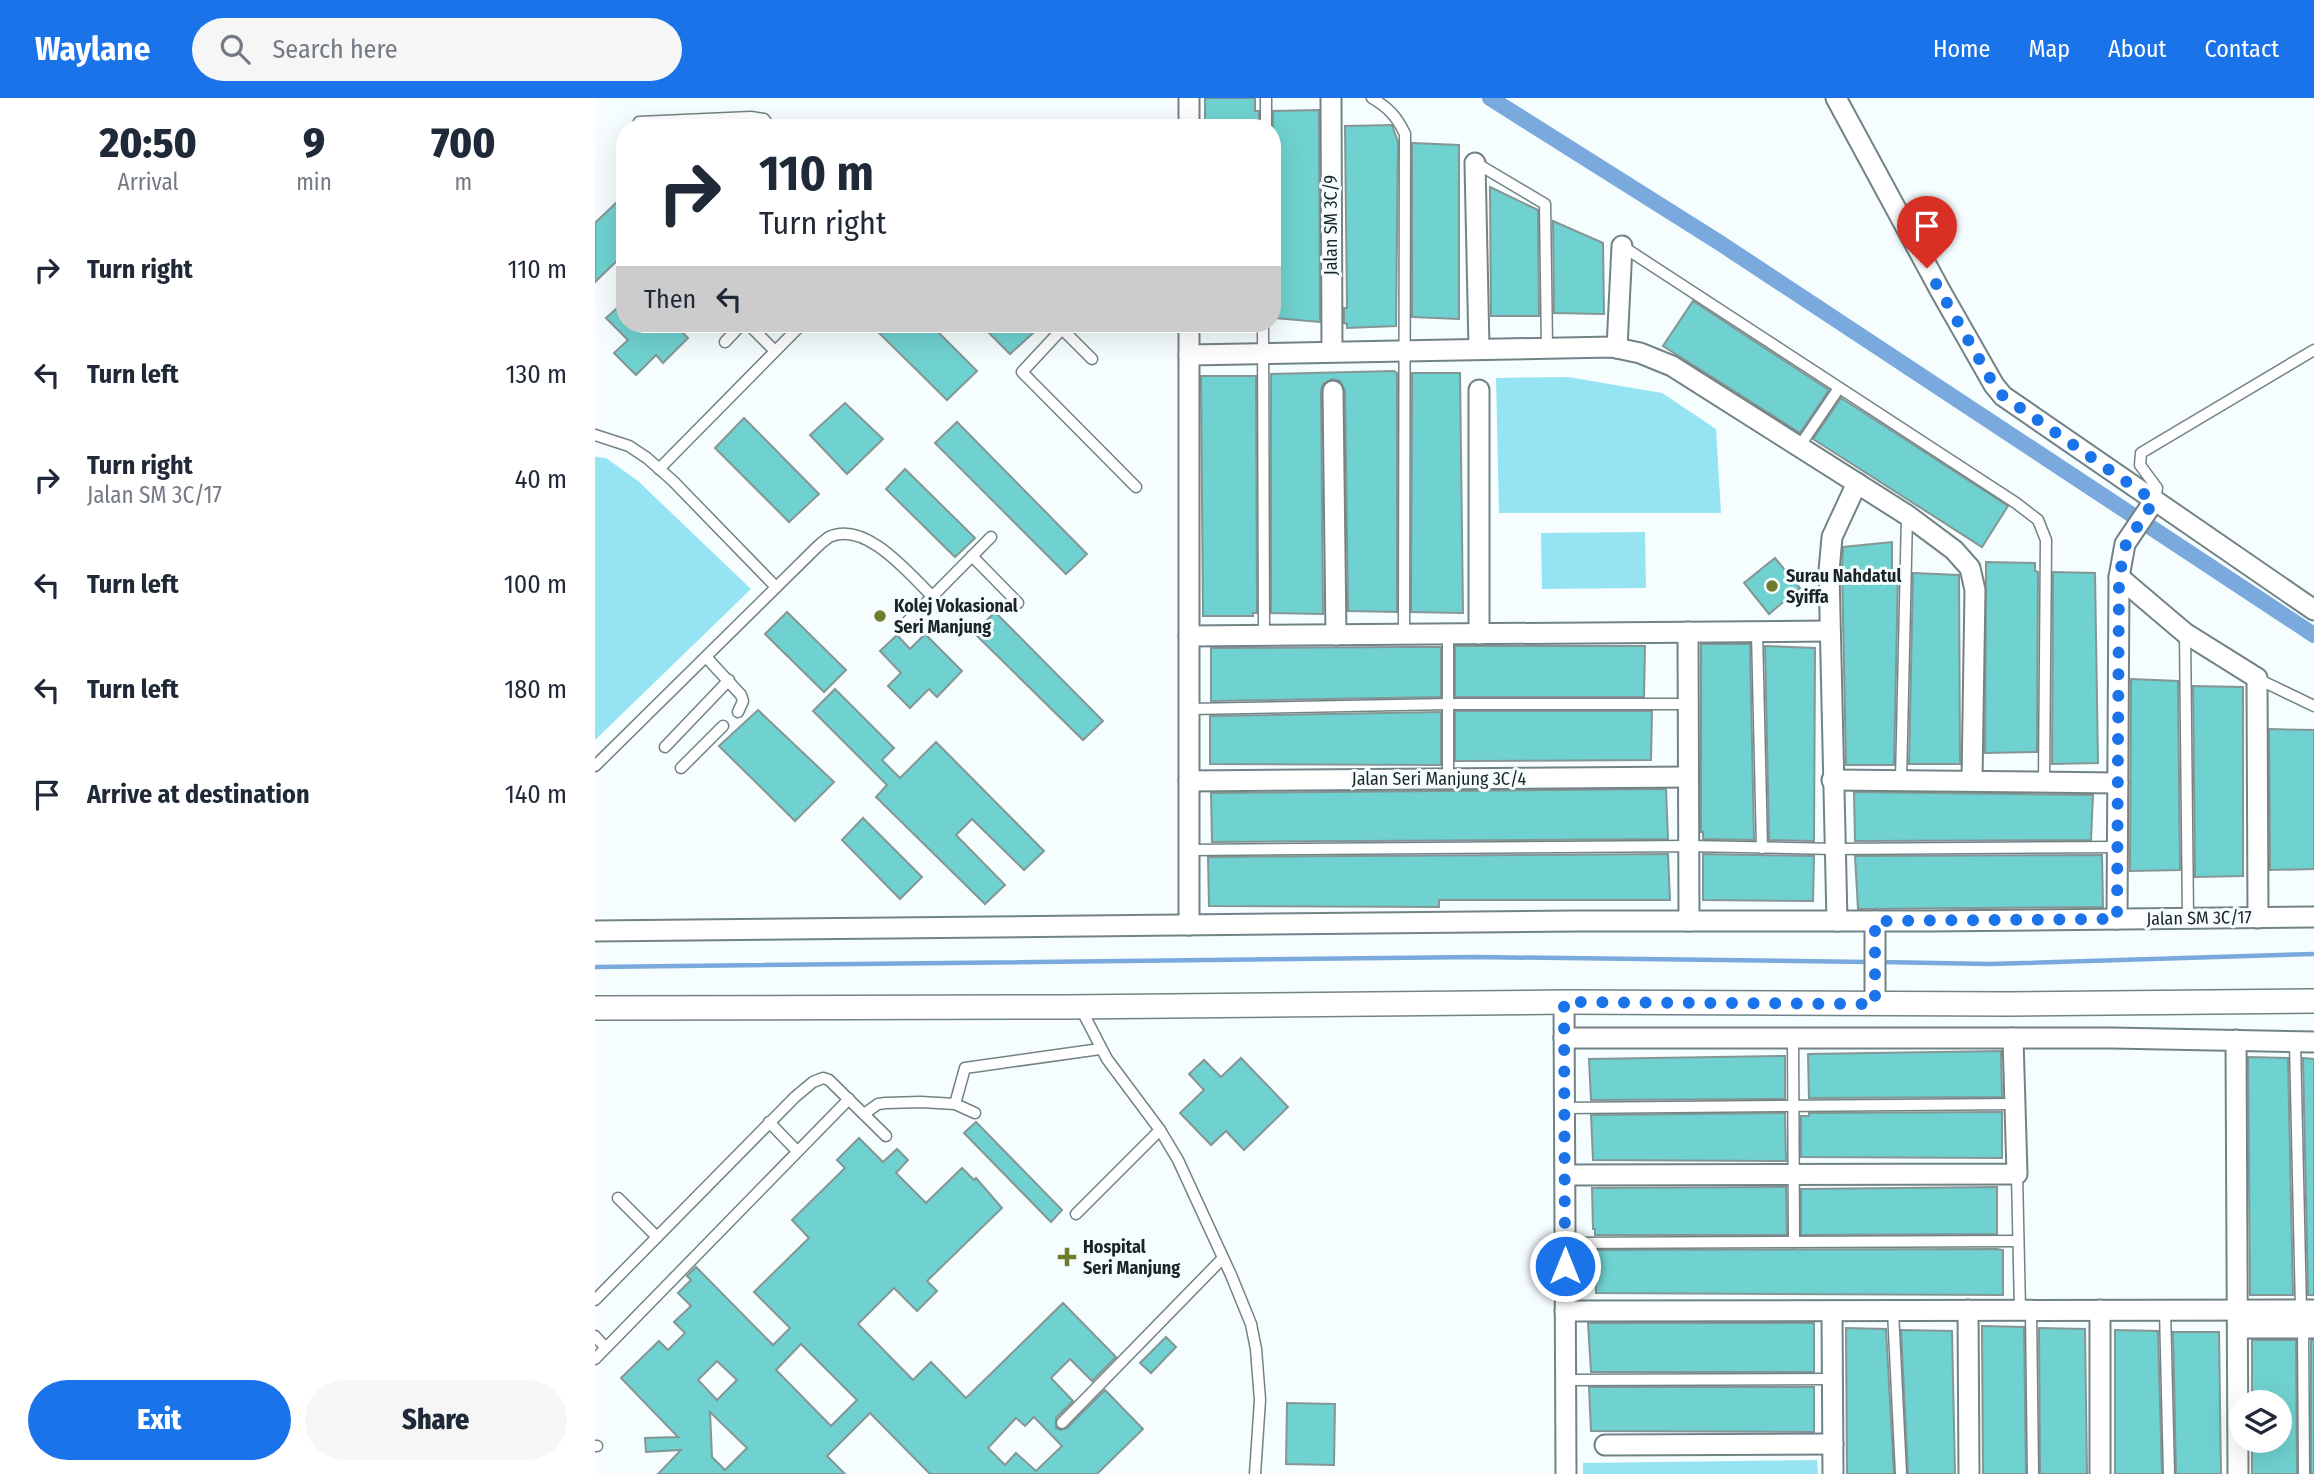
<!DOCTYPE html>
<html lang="en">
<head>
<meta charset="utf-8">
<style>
  :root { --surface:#fff; --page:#f6f6f7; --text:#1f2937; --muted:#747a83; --accent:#1a73e8 }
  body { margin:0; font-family:"Fira Sans Condensed",sans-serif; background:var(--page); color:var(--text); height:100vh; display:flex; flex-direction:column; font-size:26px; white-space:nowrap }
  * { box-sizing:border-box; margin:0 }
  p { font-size:23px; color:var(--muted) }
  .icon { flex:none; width:38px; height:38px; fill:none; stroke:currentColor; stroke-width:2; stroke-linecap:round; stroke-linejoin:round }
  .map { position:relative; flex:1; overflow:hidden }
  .panel { display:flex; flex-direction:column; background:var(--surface); width:595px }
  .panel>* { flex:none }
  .banner { position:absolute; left:21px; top:21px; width:665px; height:214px; border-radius:28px; box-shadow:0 7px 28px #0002; background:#fff; color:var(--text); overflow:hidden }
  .fabs { position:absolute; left:1634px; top:1292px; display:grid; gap:14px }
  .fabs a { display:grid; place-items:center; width:63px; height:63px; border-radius:50%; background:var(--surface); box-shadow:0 7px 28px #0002; font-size:35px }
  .pin { position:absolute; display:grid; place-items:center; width:60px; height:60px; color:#fff; margin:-72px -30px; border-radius:50% 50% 50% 0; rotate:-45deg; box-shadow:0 0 7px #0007 }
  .pin .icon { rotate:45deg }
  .me { position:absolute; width:77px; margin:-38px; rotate:0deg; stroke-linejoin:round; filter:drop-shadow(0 0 5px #0008) }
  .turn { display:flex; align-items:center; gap:24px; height:147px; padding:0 28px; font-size:32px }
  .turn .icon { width:91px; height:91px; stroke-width:2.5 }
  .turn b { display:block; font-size:49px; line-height:60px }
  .then { display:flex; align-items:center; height:66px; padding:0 28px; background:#0003; gap:14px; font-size:26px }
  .eta { display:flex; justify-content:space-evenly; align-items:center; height:119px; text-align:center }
  .eta b { font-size:42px; font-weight:800; line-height:49px }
  .cta { display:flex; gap:14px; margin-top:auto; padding:14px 28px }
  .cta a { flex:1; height:80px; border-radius:42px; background:var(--accent); color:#fff; font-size:28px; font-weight:800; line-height:80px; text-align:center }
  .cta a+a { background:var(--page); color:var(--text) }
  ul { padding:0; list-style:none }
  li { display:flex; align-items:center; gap:21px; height:105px; padding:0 28px }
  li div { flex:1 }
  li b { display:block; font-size:26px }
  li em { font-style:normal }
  header { display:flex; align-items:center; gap:42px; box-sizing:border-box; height:98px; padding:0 35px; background:var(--accent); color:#fff }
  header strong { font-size:33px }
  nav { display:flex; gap:38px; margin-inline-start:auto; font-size:24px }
  .search { width:490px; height:63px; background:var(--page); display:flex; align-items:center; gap:18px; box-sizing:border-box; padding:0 24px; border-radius:38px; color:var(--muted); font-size:26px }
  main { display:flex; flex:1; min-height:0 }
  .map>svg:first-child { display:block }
  .green { fill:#96e3f4 }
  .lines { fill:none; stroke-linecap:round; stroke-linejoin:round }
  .stream { stroke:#79a9dd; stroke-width:4.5 }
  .canal { stroke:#79a9dd; stroke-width:16 }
  .building { fill:#6fd2d0; stroke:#849695; stroke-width:2; fill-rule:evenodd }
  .service-casing { stroke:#728386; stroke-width:13 }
  .minor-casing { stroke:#728386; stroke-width:23 }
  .tertiary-casing { stroke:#728386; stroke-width:26 }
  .service { stroke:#fff; stroke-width:10 }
  .minor { stroke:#fff; stroke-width:19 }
  .tertiary { stroke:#fff; stroke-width:23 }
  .route { stroke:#1a73e8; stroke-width:12; stroke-dasharray:0 21.6 }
  .poi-dot { fill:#6e7d2b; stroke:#f5fdfe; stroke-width:2.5 }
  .labels { text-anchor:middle; stroke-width:6; stroke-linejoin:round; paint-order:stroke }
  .street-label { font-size:18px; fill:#1d2425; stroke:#f5fdfe }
  .poi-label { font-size:18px; font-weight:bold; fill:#1d2425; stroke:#f5fdfe; text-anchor:start }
</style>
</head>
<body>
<header>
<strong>Waylane</strong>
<div class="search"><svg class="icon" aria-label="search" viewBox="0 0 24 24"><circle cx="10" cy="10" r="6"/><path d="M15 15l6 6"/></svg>Search here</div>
<nav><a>Home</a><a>Map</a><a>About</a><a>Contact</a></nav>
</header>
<main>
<section class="panel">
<div class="eta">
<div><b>20:50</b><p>Arrival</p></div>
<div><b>9</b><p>min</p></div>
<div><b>700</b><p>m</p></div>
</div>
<ul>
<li><svg class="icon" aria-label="right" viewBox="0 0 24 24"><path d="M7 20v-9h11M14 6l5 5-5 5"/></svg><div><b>Turn right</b></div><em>110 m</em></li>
<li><svg class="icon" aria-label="left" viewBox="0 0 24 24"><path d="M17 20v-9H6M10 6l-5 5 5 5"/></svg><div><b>Turn left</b></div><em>130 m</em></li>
<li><svg class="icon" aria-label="right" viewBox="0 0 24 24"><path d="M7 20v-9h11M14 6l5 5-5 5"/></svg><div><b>Turn right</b><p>Jalan SM 3C/17</p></div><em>40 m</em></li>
<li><svg class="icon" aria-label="left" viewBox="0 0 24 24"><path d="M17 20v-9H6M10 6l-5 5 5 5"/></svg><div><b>Turn left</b></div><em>100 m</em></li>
<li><svg class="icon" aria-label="left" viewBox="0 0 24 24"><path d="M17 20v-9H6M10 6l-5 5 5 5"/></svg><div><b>Turn left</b></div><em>180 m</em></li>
<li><svg class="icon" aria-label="arrive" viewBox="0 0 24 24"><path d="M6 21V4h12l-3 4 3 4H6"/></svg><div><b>Arrive at destination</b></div><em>140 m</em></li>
</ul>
<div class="cta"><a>Exit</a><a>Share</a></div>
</section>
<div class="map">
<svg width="1719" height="1376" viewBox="0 0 1719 1376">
  <rect width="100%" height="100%" fill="#f5fdfe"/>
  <g class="green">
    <polygon points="973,279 1067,295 1121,331 1126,415 904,415 901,280"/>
    <polygon points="0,359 11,360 43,383 156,491 0,642"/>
    <polygon points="1050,434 1051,490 947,491 946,435"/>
    <polygon points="1222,1362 1223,1376 988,1376 988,1365"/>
  </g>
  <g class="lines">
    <g class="stream">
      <polyline points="1285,864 1395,866 1719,856"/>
      <polyline points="0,869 882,859 1273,864"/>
    </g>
    <polyline class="canal" points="895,0 1125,145 1719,537"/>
  </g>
  <g class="building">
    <polygon points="610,0 660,0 660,13 664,13 664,30 610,30"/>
    <polygon points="724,12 725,224 680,220 677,98 678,13"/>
    <polygon points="797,27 803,44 801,228 752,230 752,226 749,225 749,210 752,210 750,28"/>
    <polygon points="817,45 864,47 864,221 817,219"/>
    <polygon points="895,89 943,112 944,218 896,218"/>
    <polygon points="21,105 30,114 30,155 0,184 0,125"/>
    <polygon points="958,123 1008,145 1009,216 959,215"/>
    <polygon points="30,203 30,226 79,226 93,240 68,265 61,257 41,277 19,255 33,242 11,220"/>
    <polygon points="1098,203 1234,292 1205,335 1068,248"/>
    <polygon points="275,226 335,226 382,273 352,302"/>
    <polygon points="385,226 448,226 415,256"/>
    <polygon points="799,273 802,275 802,514 753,513 750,293 745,283 737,281 728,286 726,293 728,516 676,515 676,276"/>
    <polygon points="817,275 865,275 868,515 816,514"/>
    <polygon points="606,278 661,278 662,515 658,515 658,518 608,518"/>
    <polygon points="1246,300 1413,408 1387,449 1218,341"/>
    <polygon points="250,305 288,341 252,376 215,337"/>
    <polygon points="149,320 224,396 194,424 120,350"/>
    <polygon points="362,324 492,456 471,476 340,345"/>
    <polygon points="310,371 380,440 360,459 291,391"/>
    <polygon points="1297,444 1297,474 1303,475 1299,667 1251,667 1247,470 1248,449"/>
    <polygon points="1180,460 1205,490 1174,516 1149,485"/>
    <polygon points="1391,464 1440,465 1440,473 1443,474 1442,654 1390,655"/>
    <polygon points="1458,474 1500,475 1503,665 1457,666"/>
    <polygon points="1318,475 1364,477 1365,666 1314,666"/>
    <polygon points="192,514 251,572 229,594 170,536"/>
    <polygon points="400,514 508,623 488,642 379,535"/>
    <polygon points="330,536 367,573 342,599 334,591 315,610 293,588 306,575 285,553 302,537 315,551"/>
    <polygon points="1106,546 1155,546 1159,742 1108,741 1108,734 1106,734"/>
    <polygon points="860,548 1050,548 1049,599 860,599"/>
    <polygon points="1170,548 1220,550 1219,743 1174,742"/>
    <polygon points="813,549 846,549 846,599 616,603 616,550"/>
    <polygon points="1536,581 1583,583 1585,772 1535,773"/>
    <polygon points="1598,588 1648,589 1648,778 1600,779"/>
    <polygon points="240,591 299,650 287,662 305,680 341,644 449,753 429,772 377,721 361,737 410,787 390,806 281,699 292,687 218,613"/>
    <polygon points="163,612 239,684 200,723 124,648"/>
    <polygon points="860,613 1057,613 1056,662 860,663"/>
    <polygon points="846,614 846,667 615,666 615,618"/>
    <polygon points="1674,631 1719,632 1719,771 1675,772"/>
    <polygon points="1071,691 1073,741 617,744 616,695"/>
    <polygon points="1259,694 1498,697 1496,742 1260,743"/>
    <polygon points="268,720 327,779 305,801 247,742"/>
    <polygon points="1073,756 1075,802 844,802 844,809 614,808 613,759"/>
    <polygon points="1108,756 1219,758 1218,803 1108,802"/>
    <polygon points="1507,757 1508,809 1263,811 1260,758"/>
    <polygon points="1406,953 1407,999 1214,1000 1213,956"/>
    <polygon points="1190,958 1190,1001 996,1002 994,961"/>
    <polygon points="1653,959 1693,960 1698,1197 1655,1197"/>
    <polygon points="646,960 693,1009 649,1052 631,1033 616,1047 585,1015 609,992 594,976 609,962 626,979"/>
    <polygon points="1708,960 1719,961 1719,1197 1713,1197"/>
    <polygon points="1407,1014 1407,1060 1206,1059 1206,1018 1214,1018 1214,1015"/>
    <polygon points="1190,1015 1191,1063 998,1062 996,1017"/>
    <polygon points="381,1024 467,1112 456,1124 369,1035"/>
    <path d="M264 1040 288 1064 302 1051 313 1062 301 1075 331 1105 367 1070 379 1082 381 1080 407 1110 332 1183 342 1193 322 1213 299 1190 263 1226 318 1282 336 1264 371 1300 468 1205 521 1259 497 1283 475 1261 456 1280 478 1303 461 1320V1330L466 1332 472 1330 510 1292 548 1331 502 1376H335L275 1315 232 1358 250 1376H63L86 1352 51 1354 50 1340 83 1339 26 1280 64 1243 73 1252 90 1235 79 1224 96 1208 83 1195 96 1182 92 1178 101 1169 178 1247 195 1230 159 1194 214 1140 197 1122 250 1070 242 1062ZM206 1246 262 1302 236 1328 181 1272ZM122 1263 142 1282 122 1302 103 1282ZM115 1314 152 1350 130 1372 117 1359ZM439 1319 467 1348 441 1373 421 1355 410 1367 393 1350 421 1320 430 1328Z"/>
    <polygon points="1191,1089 1192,1137 1000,1137 1000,1131 998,1131 997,1090"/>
    <polygon points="1402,1089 1402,1136 1206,1137 1206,1091"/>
    <polygon points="1402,1151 1408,1152 1408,1197 1001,1195 1000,1152"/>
    <polygon points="993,1225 1219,1225 1219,1274 996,1274"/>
    <polygon points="1387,1228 1429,1229 1431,1376 1388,1376"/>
    <polygon points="1251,1230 1291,1231 1299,1376 1252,1376"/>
    <polygon points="1444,1230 1490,1231 1492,1376 1445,1376"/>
    <polygon points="1306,1232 1357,1233 1360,1376 1313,1376"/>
    <polygon points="1520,1232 1563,1233 1567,1376 1520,1376"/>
    <polygon points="1578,1234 1624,1234 1626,1376 1581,1376"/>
    <polygon points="571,1239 581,1249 556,1275 545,1265"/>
    <polygon points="1657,1242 1701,1242 1702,1376 1657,1376 1657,1342 1685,1342 1685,1304 1657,1304"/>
    <rect x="1716" y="1242" width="3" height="134"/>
    <polygon points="994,1289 1219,1289 1219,1334 996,1333"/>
    <polygon points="692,1305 740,1306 739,1367 691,1366"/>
  </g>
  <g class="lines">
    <defs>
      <g id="service">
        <path d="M777 0C794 10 802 19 810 36L809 536"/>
        <polyline points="44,24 156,19 169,21 176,30"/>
        <polyline points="671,30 671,0"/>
        <polyline points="881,65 950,106 952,249"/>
        <polyline points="1027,148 1421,405 1443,422 1451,442 1449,684"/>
        <polyline points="153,226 180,253"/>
        <polyline points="462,226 497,261"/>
        <polyline points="668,226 669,537"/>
        <polyline points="467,231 427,274 541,389"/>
        <polyline points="130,244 147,226"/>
        <polyline points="0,337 34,348 52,360 78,383 181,489"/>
        <polyline points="1204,349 1244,290"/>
        <polyline points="64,371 207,226"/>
        <polyline points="1560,402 1562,390 1545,367 1546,355 1719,252"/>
        <polyline points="377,458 423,505"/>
        <polyline points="309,527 396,439"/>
        <polyline points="1162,534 1167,750"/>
        <polyline points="1590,535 1593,820"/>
        <polyline points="111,559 146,597 148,603 143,614"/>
        <polyline points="1663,581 1719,608"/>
        <polyline points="594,611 853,606 1093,606"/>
        <polyline points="70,649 134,582"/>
        <path d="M0 668 221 450C225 446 230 442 234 439 271 422 314 476 337 498"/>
        <polyline points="86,670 128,628"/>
        <polyline points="853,681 853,536"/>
        <polyline points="1306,682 1312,417"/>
        <polyline points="594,752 1094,748 1240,751 1523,749"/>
        <polyline points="485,909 512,961 565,1032 583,1062 636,1177 656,1226 661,1251 665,1302 660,1376"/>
        <polyline points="1198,940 1199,1144"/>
        <polyline points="1700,944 1706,1212"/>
        <polyline points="360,1006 370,970 505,951"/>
        <polyline points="970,1010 1420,1006"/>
        <polyline points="269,1016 283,1006 291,1005 326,1004 360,1006 380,1015"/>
        <polyline points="174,1024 202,1053"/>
        <polyline points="1422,1076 1425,1212"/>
        <polyline points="23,1100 62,1139"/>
        <polyline points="481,1116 565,1032"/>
        <polyline points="970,1145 1423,1143"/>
        <polyline points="0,1202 200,999 218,984 228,980 234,982 291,1038"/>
        <polyline points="1436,1212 1438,1376"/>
        <polyline points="1570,1212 1574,1376"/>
        <polyline points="1298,1213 1306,1376"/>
        <polyline points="1708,1230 1709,1376"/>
        <polyline points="0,1238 10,1249"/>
        <polyline points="0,1261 254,1001"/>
        <polyline points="970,1282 1237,1281"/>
        <polyline points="467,1325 628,1160"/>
        <polyline points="0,1348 2,1348"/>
      </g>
      <g id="minor">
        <polyline points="736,0 737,253"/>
        <polyline points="1241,0 1346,194 1399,287 1408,298 1719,512"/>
        <polyline points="594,30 594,0"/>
        <polyline points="880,65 884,250"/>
        <polyline points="1022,250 1027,148"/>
        <polyline points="594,257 1017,249 1045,255 1077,268 1312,417 1359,452 1375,470 1380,492 1377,682"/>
        <polyline points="884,292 884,536"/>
        <polyline points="738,293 741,537"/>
        <polyline points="1524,479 1530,446 1559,403"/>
        <polyline points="1093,534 1094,823"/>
        <polyline points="594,538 1235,533"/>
        <polyline points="1237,682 1523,685"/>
        <polyline points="594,683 1093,679"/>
        <polyline points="1522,821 1524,479 1590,535 1662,580 1663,820"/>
        <polyline points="1242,823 1234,473 1237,439 1262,385"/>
        <polyline points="1280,823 1280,906"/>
        <polyline points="594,827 594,226"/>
        <polyline points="0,833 981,823 1335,823 1719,819"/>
        <polyline points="969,904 971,1376"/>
        <polyline points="969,940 1517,940 1719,944"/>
        <polyline points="1641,942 1643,1376"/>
        <polyline points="971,1077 1422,1076 1418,940"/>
        <polyline points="1373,1212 1374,1376"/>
        <polyline points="1505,1212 1505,1376"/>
        <polyline points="970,1213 1719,1212"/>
        <polyline points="1237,1213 1238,1376"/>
        <polyline points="1643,1230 1719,1230"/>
        <polyline points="1010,1347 1238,1346"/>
      </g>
      <polyline id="tertiary" points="0,910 473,909 969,904 1413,906 1719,903"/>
    </defs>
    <use href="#service" class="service-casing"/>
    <use href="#minor" class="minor-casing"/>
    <use href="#tertiary" class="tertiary-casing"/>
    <use href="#service" class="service"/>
    <use href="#minor" class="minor"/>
    <use href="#tertiary" class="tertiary"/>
  </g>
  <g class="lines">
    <polyline class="route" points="970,1168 969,904 1280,906 1280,823 1522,821 1524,479 1531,446 1559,403 1408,298 1399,287 1332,170"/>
  </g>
  <g class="poi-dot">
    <circle cx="1177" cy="488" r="7"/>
    <circle cx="285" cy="518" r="7"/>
    <path d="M468.5 1148.5h7v7h7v7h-7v7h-7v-7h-7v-7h7z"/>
  </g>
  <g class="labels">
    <g class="street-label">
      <text transform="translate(736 127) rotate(-90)" y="6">Jalan SM 3C/9</text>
      <text x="844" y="687">Jalan Seri Manjung 3C/4</text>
      <text transform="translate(1604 820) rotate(-1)" y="6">Jalan SM 3C/17</text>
    </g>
    <g class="poi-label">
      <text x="1191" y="484">Surau Nahdatul<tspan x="1191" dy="21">Syiffa</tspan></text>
      <text x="299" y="514">Kolej Vokasional<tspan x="299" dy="21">Seri Manjung</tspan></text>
      <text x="488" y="1155">Hospital<tspan x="488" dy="21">Seri Manjung</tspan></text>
    </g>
  </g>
</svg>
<div class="fabs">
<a><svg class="icon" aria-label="layers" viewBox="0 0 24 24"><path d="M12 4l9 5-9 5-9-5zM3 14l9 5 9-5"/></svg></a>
</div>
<div class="pin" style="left:1332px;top:170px;background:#d93025"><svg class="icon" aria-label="arrive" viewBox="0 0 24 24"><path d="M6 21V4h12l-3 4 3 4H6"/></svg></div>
<svg class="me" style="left:970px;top:1168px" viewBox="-20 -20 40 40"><circle r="17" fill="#1a73e8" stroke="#fff" stroke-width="3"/><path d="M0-11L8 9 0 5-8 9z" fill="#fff"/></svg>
<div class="banner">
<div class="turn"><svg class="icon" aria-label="right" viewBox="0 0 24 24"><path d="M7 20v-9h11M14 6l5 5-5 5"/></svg><div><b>110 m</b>Turn right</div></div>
<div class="then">Then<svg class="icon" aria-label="left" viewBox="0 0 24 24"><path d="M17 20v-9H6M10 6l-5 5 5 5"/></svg></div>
</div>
</div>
</main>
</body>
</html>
